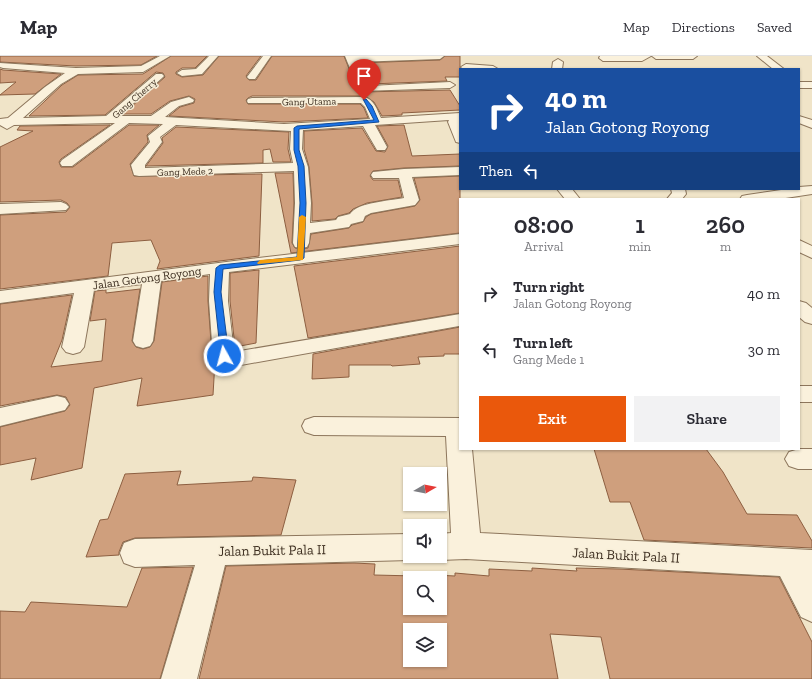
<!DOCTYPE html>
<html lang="en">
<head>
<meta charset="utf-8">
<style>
  :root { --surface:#fff; --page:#f2f2f3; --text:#2b2b33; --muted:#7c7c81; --line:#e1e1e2; --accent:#ea580c }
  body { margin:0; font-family:"Zilla Slab",serif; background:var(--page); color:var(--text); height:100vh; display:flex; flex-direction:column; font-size:15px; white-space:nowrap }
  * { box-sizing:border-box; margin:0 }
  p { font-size:13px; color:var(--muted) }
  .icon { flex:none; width:22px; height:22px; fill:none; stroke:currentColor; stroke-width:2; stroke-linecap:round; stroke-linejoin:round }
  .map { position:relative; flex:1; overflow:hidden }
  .side { position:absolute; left:459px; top:142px; width:341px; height:252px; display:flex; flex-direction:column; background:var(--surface); border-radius:0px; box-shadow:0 1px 3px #0004 }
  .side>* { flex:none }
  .banner { position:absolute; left:459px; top:12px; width:341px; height:122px; border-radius:0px; box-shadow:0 1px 3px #0004; background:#1a4fa0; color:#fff; overflow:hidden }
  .needle { width:26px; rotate:81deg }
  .tools { position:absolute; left:403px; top:411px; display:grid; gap:8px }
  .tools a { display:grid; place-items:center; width:44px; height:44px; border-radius:0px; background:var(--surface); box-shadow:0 1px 3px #0004; font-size:20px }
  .pin { position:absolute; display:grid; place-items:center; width:34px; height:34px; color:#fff; margin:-41px -17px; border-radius:50% 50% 50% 0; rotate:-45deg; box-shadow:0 0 4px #0007 }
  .pin .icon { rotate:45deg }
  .me { position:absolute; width:44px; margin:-22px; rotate:353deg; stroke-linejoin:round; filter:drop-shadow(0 0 3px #0008) }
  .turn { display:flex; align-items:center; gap:14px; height:84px; padding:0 20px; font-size:18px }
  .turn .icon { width:52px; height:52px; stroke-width:2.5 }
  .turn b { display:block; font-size:28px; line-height:34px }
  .then { display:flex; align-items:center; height:38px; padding:0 20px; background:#0003; gap:8px; font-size:15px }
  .eta { display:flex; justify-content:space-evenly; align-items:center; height:68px; text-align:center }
  .eta b { font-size:24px; font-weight:600; line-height:28px }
  .primary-button { display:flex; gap:8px; margin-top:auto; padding:8px 20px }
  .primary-button a { flex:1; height:46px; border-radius:0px; background:var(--accent); color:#fff; font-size:16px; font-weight:600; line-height:46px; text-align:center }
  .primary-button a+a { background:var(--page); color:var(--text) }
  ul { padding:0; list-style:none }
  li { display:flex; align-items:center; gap:12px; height:56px; padding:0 20px }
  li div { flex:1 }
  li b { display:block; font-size:15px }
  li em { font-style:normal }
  header { display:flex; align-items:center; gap:24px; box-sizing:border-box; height:56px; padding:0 20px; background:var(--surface); border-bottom:1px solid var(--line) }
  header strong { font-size:19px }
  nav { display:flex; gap:22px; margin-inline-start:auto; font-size:14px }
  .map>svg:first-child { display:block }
  .building { fill:#cf9f7d; stroke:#8d5f41; fill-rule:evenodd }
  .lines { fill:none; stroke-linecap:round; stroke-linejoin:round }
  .street-casing { stroke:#8d765c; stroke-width:2 }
  .street { fill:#faf1dc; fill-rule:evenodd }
  .route { fill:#1a73e8; stroke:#114b97 }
  .slow { fill:#f59e0b }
  .labels { text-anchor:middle; stroke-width:3; stroke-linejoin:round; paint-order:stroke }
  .far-street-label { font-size:10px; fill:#3d2e20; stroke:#f7eed8 }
  .street-label { font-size:12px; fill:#3d2e20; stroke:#f7eed8 }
  .near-street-label { font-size:14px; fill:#3d2e20; stroke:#f7eed8 }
</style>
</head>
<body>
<header>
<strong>Map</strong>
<nav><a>Map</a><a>Directions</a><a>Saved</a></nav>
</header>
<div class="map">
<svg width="812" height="623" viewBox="0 0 812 623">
  <rect width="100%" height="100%" fill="#f0e4c8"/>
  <g class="building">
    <polygon points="0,0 157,0 141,9 76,10 0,6"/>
    <polygon points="171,0 207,0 195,12 182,12 176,16 176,18 182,21 203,19 219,0 261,0 246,20 249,24 256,24 272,0 344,0 355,28 362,36 450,34 460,50 460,54 402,57 402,59 382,60 374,46 364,40 252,40 248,42 246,44 248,48 360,48 364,52 368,62 284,66 169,60 180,51 194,47 195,43 189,40 170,45 151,58 123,58 165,21 163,17 156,16 105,59 29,60 62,29 78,19 143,18"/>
    <polygon points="445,0 460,0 460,21 445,21 447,25 370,28 358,7 440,4"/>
    <polygon points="0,13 3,14 61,18 35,38 0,39 16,26 0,27"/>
    <polygon points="110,69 61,103 59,106 61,111 73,111 129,69 159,69 147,79 148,86 130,108 134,120 262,118 259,200 157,213 160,205 151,184 112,187 108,220 0,233 0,159 66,156 70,151 67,147 61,144 0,146 0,91 33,75 17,74 20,70"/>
    <polygon points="404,69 412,100 460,98 460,110 404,112 373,115 370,120 373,124 398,124 402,141 367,147 353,153 349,157 338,160 335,163 312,165 312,147 309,111 304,93 304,75 362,72 376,95 385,96 388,90 377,70"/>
    <polygon points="176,71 289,76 288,93 291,106 273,106 270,93 263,94 263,107 146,110 163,87 162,82"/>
    <polygon points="275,117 293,117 294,147 292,187 295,192 301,193 308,192 311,178 349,172 352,169 363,166 366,161 371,158 415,150 420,144 414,122 460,120 460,177 291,197"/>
    <polygon points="460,190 460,257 308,282 294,210"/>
    <polygon points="259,214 256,287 235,291 230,245 230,217"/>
    <polygon points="208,220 208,245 212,300 215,305 213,339 137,350 142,322 94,332 82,412 31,424 36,402 0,409 0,371 65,355 70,349 66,341 57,339 0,350 0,248 72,239 62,284 51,311 102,305 106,263 90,265 95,235 106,234 106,237 140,233 132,285 136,291 143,293 150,291 154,285 162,226"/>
    <polygon points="460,271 460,298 444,298 444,300 418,301 420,308 392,310 391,309 349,309 349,321 312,323 313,298"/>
    <polygon points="594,393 706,393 723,416 747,458 797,459 812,485 812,492 644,484 630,446 610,446"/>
    <polygon points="181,415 177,429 252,425 253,421 296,424 281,479 135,482 123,486 119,496 119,499 86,501 100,464 108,463 125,418"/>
    <path d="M354 507 375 508 374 519 416 520V518L455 520V517L489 520V513L532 515V512L577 515 576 512 619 513 779 521 812 586V623H610L601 581 550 578 558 623H199L226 510ZM410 522H440V552H410ZM410 574H440V604H410Z"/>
    <polygon points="193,511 160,623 0,623 0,555 25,556 31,546 127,551 142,512"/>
  </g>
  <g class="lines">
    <defs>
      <g id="street">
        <path d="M160 0H170L143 16 78 18 61 28 23 62 106 60 156 18H162L164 20 162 22 119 60H151L171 46 189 41 194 44 193 46 179 50 165 61 284 68 370 63 365 51 361 47H248L247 45 248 43 252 42 364 41C374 43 377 54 381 62L460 57V87L456 86 448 66 449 64 375 69 387 91 385 94H377L363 70 303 74 302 93 308 111 311 147 310 167 336 164 338 161 350 158C358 146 390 145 404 142L399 122H373L371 119 373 116 404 113 460 111V119L412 121 419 144 415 149 371 157 365 160 363 165 351 168 349 171 310 177 309 187 307 191 301 192 295 191 293 187 295 147 294 115 139 120 134 119 131 109 150 86 148 80 163 68 129 67 72 110H62L60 107 62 104 115 67 14 69 7 73 0 69V63L8 62 45 31 65 17 3 12 0 11V7L76 12 141 10ZM176 69 291 75 290 93 293 107 145 112V109L162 86 160 81Z"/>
        <polygon points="209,0 218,0 202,18 182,20 177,17 182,14 196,13"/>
        <polygon points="263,0 271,0 255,23 249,23 247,21"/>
        <polygon points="345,0 444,0 440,3 356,6 369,30 450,26 455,29 450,32 362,35 356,27"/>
        <polygon points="600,0 651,0 642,5 603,5 599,2"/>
        <polygon points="652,0 697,0 693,3 656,3"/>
        <polygon points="757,0 767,0 784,13 773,13"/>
        <polygon points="558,3 563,6 562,13 552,13 553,6"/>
        <polygon points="466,8 493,10 498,13 463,13 461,11"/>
        <rect x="799" y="26" width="13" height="6"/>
        <polygon points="799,60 812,64 812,72 799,67"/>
        <polygon points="812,130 812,138 779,143 740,143 742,140 747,139 788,133 799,133 799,131"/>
        <polygon points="557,133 572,133 580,143 565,143"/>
        <polygon points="671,133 685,133 686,138 682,143 667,143 672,137"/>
        <polygon points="61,146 66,148 69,151 66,154 0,158 0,148"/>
        <path d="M460 178V188L229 216 228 245 234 296 460 258 459 270 230 311C222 309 218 307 213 300L209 245 210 218 161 225 153 285 150 290 143 292 136 290 133 285 142 228 94 234 84 291 80 296 73 298 66 296 62 291 74 237 0 247V235L234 205Z"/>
        <polygon points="799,184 812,190 812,202 799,196"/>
        <polygon points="799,245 806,247 812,252 812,268 805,266 799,261"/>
        <rect x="799" y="330" width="13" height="16"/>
        <polygon points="57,340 65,342 69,348 65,354 0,370 0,352"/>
        <polygon points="314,361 460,362 460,393 472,393 480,477 812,494 812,566 801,561 780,520 466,503 440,504 430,500 440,500 440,478 451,477 446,380 314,379 305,376 302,370 305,364"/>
        <polygon points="799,393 812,393 812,413 798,413 789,410 785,403 789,396"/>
        <polygon points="410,478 410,500 421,500 410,504 225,509 197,623 161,623 195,509 135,511 124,507 120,497 124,487 135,483"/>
      </g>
    </defs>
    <use href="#street" class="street-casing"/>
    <use href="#street" class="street"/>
  </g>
  <polygon class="route" points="363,43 366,43 372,50 379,66 299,73 299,94 304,110 306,147 304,202 300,204 223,213 221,236 229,300 227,302 221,302 214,236 216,212 220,209 297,201 300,147 298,110 294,94 294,72 297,70 374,64"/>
  <polygon class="slow" points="302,159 306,161 303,204 258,208 257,207 260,204 297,201 299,161"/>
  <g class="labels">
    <g class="far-street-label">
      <text transform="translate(134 42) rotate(-41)" y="4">Gang Cherry</text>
      <text transform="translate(309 45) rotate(-1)" y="4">Gang Utama</text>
      <text transform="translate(185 115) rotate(-2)" y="4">Gang Mede 2</text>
    </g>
    <g class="street-label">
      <text transform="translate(147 222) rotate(-8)" y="4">Jalan Gotong Royong</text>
    </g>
    <g class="near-street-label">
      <text transform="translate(272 494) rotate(-1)" y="5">Jalan Bukit Pala II</text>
      <text transform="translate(626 499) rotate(3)" y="5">Jalan Bukit Pala II</text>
    </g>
  </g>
</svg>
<div class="tools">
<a><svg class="needle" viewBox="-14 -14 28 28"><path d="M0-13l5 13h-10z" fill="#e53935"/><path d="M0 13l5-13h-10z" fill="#7c7c81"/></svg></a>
<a><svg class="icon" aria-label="sound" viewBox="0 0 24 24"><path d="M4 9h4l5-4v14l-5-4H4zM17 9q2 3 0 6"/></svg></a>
<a><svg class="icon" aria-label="search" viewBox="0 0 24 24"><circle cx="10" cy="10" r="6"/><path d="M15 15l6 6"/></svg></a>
<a><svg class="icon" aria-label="layers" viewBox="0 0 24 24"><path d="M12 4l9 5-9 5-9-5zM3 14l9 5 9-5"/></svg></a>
</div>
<div class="pin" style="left:364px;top:44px;background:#d93025"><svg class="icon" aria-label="arrive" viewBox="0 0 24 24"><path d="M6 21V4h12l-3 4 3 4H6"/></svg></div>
<svg class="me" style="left:224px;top:300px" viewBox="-20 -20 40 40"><circle r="17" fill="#1a73e8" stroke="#fff" stroke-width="3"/><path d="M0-11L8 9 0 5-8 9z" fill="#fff"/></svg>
<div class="banner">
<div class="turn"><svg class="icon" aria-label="right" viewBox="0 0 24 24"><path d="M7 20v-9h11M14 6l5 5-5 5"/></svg><div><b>40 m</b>Jalan Gotong Royong</div></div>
<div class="then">Then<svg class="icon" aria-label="left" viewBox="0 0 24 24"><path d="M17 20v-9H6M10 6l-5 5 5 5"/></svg></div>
</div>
<section class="side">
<div class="eta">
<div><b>08:00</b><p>Arrival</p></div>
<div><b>1</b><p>min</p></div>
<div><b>260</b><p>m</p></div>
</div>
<ul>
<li><svg class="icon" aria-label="right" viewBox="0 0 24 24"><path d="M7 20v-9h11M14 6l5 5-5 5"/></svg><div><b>Turn right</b><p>Jalan Gotong Royong</p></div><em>40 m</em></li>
<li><svg class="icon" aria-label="left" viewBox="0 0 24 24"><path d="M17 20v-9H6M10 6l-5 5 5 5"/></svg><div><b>Turn left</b><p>Gang Mede 1</p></div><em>30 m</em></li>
</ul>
<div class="primary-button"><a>Exit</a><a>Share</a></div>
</section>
</div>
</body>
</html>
